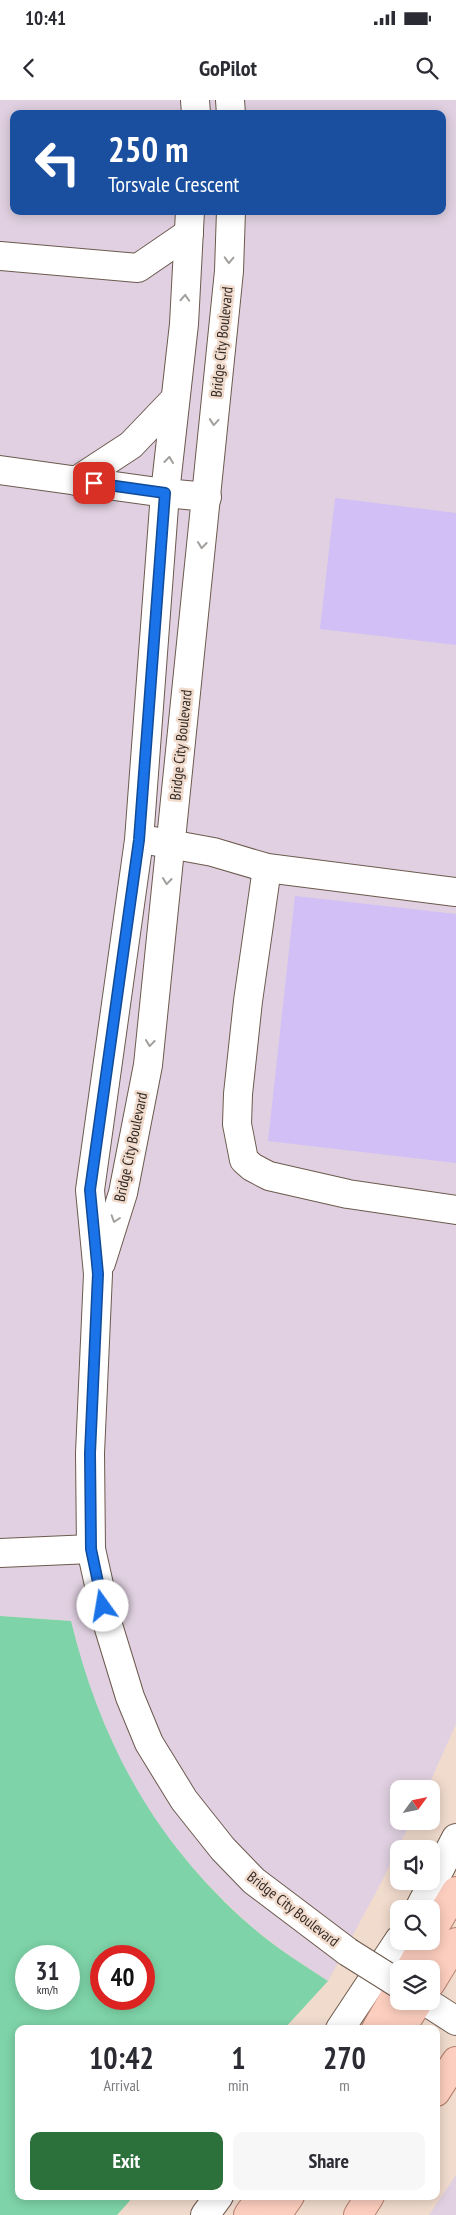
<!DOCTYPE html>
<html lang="en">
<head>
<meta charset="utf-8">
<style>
  :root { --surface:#fff; --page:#f7f7f7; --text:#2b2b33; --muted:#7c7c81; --accent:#2c703b }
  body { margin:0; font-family:"PT Sans Narrow",sans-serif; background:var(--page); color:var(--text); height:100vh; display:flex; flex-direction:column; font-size:19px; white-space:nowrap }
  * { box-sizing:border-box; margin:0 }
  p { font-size:16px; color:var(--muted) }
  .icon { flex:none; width:28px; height:28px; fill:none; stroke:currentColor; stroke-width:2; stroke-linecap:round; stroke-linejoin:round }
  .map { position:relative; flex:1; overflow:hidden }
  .details { position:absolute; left:15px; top:1925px; width:425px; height:175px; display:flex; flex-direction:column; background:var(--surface); border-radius:10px; box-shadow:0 2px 12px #0003 }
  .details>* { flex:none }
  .guide { position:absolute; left:10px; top:10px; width:436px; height:105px; border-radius:10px; box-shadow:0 2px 12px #0003; background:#1a4fa0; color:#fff; overflow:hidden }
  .needle { width:32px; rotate:57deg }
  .fabs { position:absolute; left:390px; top:1680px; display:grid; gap:10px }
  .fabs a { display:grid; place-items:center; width:50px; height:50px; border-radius:10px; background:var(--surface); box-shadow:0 2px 12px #0003; font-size:25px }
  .speed { position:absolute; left:15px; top:1845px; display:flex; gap:10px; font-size:25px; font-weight:700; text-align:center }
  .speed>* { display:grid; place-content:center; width:65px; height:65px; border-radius:50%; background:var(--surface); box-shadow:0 2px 12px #0003; line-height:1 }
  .speed small { font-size:12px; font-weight:400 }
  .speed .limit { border:8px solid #d22; background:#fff; color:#111 }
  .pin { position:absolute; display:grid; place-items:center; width:42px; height:42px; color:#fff; margin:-21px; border-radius:10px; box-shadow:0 2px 8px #0006 }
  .me { position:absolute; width:55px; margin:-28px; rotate:347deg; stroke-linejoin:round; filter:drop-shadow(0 0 4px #0008) }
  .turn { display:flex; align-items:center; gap:18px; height:105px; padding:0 15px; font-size:22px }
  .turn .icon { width:65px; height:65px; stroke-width:2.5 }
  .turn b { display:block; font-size:35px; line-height:42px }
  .eta { display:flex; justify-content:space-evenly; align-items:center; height:85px; text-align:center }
  .eta b { font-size:30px; font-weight:800; line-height:35px }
  .action { display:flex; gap:10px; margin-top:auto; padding:10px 15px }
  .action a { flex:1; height:58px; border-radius:10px; background:var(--accent); color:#fff; font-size:20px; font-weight:800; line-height:58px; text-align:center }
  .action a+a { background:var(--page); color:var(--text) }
  .status { display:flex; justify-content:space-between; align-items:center; height:35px; padding:0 25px; background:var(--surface); direction:ltr }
  .status svg { height:14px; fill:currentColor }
  header { display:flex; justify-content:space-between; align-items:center; height:65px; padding:0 15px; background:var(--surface); font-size:22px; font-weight:800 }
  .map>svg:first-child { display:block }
  .industrial { fill:#e0d0e1; fill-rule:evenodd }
  .green { fill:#7ed4a8; fill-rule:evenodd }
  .building { fill:#d1bff6 }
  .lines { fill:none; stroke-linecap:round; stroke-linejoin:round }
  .minor-casing { stroke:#6d5a4e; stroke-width:30 }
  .major-casing { stroke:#b47f6d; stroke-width:30 }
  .minor { stroke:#fff; stroke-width:28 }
  .major { stroke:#fccebf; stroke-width:28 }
  .minor-bridge-casing { stroke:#6d5a4e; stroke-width:30; stroke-linecap:butt }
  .minor-bridge { stroke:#fff; stroke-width:28 }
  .oneway { stroke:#a29f9c }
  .route-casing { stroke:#114b97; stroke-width:12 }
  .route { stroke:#1a73e8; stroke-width:9 }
  .labels { text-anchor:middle; stroke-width:5; stroke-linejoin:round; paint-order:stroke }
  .street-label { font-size:15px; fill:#312924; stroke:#f1dbcd }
</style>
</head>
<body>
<div class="status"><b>10:41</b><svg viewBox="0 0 49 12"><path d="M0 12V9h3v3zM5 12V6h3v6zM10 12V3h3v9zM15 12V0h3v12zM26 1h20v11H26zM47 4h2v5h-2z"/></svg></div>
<header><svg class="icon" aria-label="back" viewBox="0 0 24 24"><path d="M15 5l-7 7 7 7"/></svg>GoPilot<svg class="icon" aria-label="search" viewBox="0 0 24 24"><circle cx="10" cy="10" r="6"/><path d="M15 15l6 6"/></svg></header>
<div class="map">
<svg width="456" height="2115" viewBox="0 0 456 2115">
  <rect width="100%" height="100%" fill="#f1dbcd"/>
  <g class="industrial">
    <path d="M0 0H456V1624L427 1689H399V1721H411L382 1781 328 1881 290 1856 254 1829 221 1798 190 1765 162 1730 137 1691 115 1651 97 1609 82 1565 71 1521 0 1516ZM14 14H442V111H14Z"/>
    <polygon points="456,2075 456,2115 429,2115"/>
  </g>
  <path class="green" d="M0 1516 71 1521C101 1644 156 1744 253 1828 276 1848 302 1864 328 1881L284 1929H19V2096H134L117 2115H0ZM26 1856H69V1899H26ZM101 1856H144V1899H101Z"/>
  <g class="building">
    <polygon points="335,398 456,413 456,545 320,529"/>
    <polygon points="295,796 456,814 456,1063 268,1041"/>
  </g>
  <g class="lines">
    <defs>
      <g id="minor">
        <polyline points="195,0 196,14"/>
        <polyline points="230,0 231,14"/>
        <polyline points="190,111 184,224 165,393 139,740 90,1090 98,1174 90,1353 91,1449 108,1525 130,1597 149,1643 184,1700 223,1749 254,1781 348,1852"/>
        <polyline points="0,156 138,168 189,133"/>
        <polyline points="0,370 165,393 207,397"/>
        <polyline points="76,381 131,345 175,299"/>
        <polyline points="153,741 213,752 267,768 456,792"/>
        <polyline points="267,768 248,901 238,994 237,1024 244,1060 252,1067 269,1076 348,1094 456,1110"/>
        <polyline points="101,1163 123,1093 148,965 229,171 231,111"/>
        <polyline points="0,1453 91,1449"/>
        <polyline points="419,1809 456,1738"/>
        <polyline points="425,1901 456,1921"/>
        <polyline points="340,1929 399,1840"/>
        <polyline points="205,2115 219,2096"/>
      </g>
      <g id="major">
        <polyline points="431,1833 456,1791"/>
        <polyline points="410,1869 426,1841"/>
        <polyline points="431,1883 456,1842"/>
        <polyline points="376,1929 399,1889"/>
        <polyline points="401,1929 419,1901"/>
        <polyline points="436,1992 456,1961"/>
        <polyline points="248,2115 261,2096"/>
        <polyline points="277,2115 290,2096"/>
        <polyline points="358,2115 370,2096"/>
      </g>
    </defs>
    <use href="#minor" class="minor-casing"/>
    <use href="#major" class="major-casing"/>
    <use href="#minor" class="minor"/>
    <use href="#major" class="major"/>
    <defs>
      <polyline id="minor-bridge" points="348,1852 399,1884"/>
    </defs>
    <use href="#minor-bridge" class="minor-bridge-casing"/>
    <use href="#minor-bridge" class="minor-bridge"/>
  </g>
  <defs><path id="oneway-chevron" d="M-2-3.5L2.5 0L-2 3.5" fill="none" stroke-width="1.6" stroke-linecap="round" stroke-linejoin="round" transform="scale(1.25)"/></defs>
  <g class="oneway">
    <use href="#oneway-chevron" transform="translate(229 160) rotate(92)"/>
    <use href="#oneway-chevron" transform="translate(185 198) rotate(-87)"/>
    <use href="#oneway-chevron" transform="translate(214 322) rotate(95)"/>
    <use href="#oneway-chevron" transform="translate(169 360) rotate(-84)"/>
    <use href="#oneway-chevron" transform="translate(202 445) rotate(96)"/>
    <use href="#oneway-chevron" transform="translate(167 781) rotate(96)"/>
    <use href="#oneway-chevron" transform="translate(150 943) rotate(96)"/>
    <use href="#oneway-chevron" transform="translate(115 1119) rotate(108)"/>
  </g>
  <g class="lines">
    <defs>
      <polyline id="route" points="94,383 165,393 139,740 90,1090 98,1174 90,1353 91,1449 103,1506"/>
    </defs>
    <use href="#route" class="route-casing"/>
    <use href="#route" class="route"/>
  </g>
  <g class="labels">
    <g class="street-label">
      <text transform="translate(222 242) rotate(-84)" y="5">Bridge City Boulevard</text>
      <text transform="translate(181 645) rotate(-84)" y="5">Bridge City Boulevard</text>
      <text transform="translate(131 1047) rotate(-78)" y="5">Bridge City Boulevard</text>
      <text transform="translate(293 1809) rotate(38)" y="5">Bridge City Boulevard</text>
    </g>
  </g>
</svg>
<div class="fabs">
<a><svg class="needle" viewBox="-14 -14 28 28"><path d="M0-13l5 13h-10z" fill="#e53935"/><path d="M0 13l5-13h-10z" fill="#7c7c81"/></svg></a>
<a><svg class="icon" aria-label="sound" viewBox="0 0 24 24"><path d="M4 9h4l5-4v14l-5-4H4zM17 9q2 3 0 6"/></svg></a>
<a><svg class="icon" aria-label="search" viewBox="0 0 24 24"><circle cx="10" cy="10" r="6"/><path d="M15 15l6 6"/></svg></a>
<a><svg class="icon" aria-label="layers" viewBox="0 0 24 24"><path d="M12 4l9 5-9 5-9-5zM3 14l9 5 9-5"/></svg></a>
</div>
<div class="speed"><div>31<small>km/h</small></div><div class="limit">40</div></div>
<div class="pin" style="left:94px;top:383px;background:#d93025"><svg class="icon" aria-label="arrive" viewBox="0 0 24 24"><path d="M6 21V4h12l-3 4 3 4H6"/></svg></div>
<svg class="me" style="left:103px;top:1506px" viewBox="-20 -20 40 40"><circle r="19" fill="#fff"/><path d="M0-13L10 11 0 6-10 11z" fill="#1a73e8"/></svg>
<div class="guide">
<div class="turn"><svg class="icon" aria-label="left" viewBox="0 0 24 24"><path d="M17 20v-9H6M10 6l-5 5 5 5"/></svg><div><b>250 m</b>Torsvale Crescent</div></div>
</div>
<section class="details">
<div class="eta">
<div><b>10:42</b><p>Arrival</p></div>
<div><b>1</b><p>min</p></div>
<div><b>270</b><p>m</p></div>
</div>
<div class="action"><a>Exit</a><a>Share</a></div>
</section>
</div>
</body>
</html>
